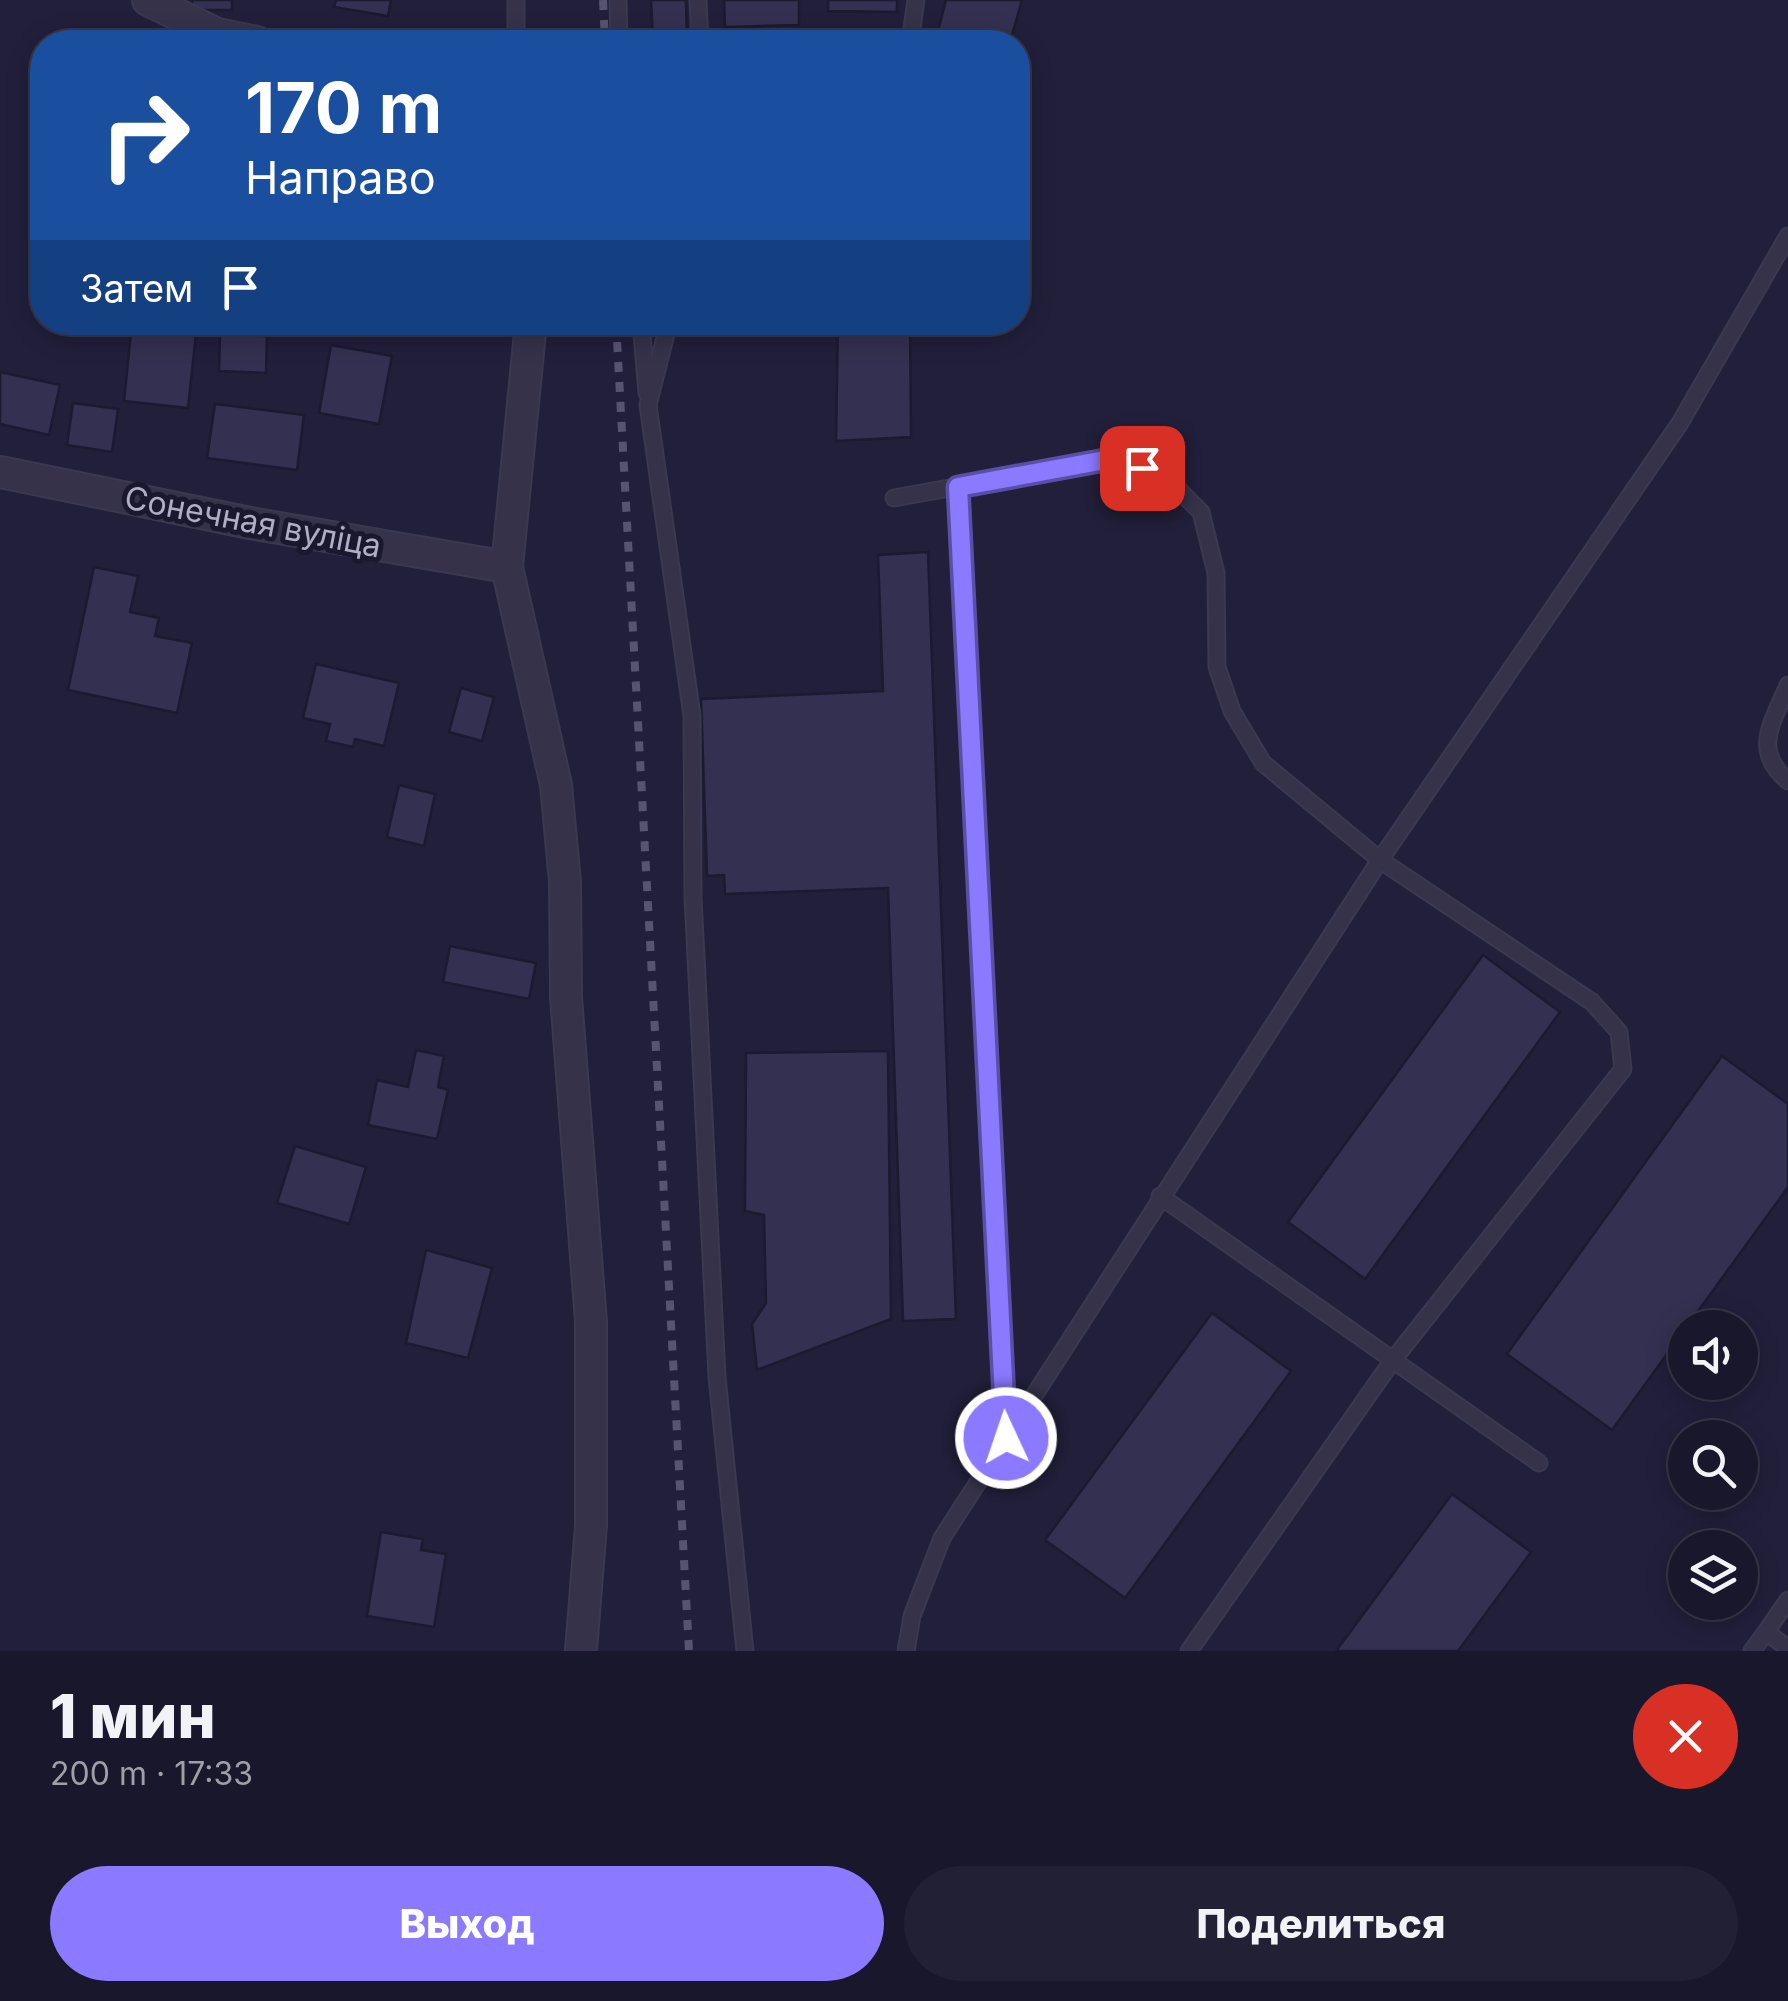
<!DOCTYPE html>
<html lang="ru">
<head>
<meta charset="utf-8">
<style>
  :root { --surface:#19172c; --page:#222034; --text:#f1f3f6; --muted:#9f9fa9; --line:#373648; --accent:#8b79ff }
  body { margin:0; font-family:Inter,sans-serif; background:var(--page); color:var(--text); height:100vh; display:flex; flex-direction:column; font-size:38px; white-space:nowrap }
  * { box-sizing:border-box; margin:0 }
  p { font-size:32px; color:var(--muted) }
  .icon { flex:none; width:55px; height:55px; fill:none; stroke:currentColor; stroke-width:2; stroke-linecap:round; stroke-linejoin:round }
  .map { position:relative; height:1651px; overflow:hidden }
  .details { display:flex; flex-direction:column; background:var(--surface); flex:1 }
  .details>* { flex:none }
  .guide { position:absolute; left:30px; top:30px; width:1000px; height:305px; border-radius:40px; box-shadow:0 5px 25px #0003,0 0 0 2px var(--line); background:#1a4fa0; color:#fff; overflow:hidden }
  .controls { position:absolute; left:1668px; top:1310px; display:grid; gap:20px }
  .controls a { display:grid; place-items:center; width:90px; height:90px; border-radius:50%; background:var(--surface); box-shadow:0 5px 25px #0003,0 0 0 2px var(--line); font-size:50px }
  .pin { position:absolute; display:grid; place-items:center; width:85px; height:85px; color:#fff; margin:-42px; border-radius:20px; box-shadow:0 5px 15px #0006 }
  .me { position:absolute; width:110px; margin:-55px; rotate:357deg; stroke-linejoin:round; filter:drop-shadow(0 0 8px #0008) }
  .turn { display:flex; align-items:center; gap:35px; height:210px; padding:0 50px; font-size:45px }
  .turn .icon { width:130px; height:130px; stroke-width:2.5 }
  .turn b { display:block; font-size:70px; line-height:85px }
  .then { display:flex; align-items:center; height:95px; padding:0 50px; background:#0003; gap:20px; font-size:38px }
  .round { display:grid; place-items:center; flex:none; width:105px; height:105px; border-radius:52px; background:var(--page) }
  .summary { display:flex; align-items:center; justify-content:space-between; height:170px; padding:0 50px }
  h1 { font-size:60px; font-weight:800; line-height:75px }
  .primary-button { display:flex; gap:20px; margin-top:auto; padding:20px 50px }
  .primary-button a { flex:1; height:115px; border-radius:60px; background:var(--accent); color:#fff; font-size:40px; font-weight:800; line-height:115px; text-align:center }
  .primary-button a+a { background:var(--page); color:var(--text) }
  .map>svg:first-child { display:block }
  .building { fill:#333051; stroke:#1c1a30; stroke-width:2.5 }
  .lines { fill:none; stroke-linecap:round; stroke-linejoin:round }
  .lane-casing { stroke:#3b3950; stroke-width:19 }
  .street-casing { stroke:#3b3950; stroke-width:34 }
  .lane { stroke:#35324a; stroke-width:15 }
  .street { stroke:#35324a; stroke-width:30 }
  .rail { stroke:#575471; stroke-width:8; stroke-dasharray:10 10; stroke-linecap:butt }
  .route-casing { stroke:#5a4fa6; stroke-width:25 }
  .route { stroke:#8b79ff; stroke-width:18 }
  .labels { text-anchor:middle; stroke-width:10; stroke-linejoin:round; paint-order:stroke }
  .street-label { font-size:32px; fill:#b0adc7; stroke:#1a182e }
</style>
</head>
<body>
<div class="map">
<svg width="1788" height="1651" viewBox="0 0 1788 1651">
  <rect width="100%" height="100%" fill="#211f3a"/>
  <g class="building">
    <rect x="192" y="0" width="40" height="10"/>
    <polygon points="336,0 391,0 388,16 334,7"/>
    <polygon points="651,0 686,0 687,42 653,42"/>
    <polygon points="724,0 799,0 799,25 725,27"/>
    <polygon points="828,0 897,0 897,12 828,11"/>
    <polygon points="946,0 1022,0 1010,42 935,42"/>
    <polygon points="132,322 197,325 188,408 124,401"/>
    <polygon points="838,322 910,322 911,437 836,441"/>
    <polygon points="220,334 267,336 266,373 219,371"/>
    <polygon points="331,345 392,356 379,424 319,413"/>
    <polygon points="0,372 60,385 49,435 0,424"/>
    <polygon points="73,403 118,409 112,452 67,445"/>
    <polygon points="215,404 304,415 297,470 207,458"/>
    <polygon points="928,552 956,1319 903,1321 888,888 725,894 724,875 707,876 701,699 883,691 878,555"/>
    <polygon points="94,567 138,576 130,612 159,618 155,636 192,643 177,713 68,690"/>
    <polygon points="316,664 399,683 384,746 355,739 353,747 326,741 330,724 303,718"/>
    <polygon points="461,688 494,697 482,741 449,732"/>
    <polygon points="399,785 435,794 424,846 387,837"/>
    <polygon points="450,946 536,963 529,999 443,982"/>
    <polygon points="1483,955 1560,1012 1365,1279 1288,1222"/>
    <polygon points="416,1050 444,1056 438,1087 448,1090 437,1139 368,1125 377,1080 408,1087"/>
    <polygon points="888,1051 891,1319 757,1370 752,1324 766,1303 764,1215 745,1211 746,1053"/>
    <polygon points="1722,1056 1788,1104 1788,1187 1612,1430 1507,1354"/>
    <polygon points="295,1146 366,1167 349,1224 277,1203"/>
    <polygon points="426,1250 492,1268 468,1358 406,1343"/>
    <polygon points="1212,1313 1291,1371 1125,1598 1045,1540"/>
    <polygon points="1452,1494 1531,1552 1458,1651 1336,1651"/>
    <polygon points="381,1532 423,1539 421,1550 446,1554 434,1627 367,1616"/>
  </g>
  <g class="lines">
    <defs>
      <g id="lane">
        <polyline points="618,0 619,42"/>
        <polyline points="698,0 700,42 709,42"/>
        <polyline points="516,42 516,0"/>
        <polyline points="910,42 916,0"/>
        <polyline points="641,322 647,393"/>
        <polyline points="669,322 648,405 692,716 693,897 717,1377 745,1651"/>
        <polyline points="958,487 1006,1436"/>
        <polyline points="894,498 1116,458 1168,479 1201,512 1216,573 1217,667 1232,711 1263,763 1380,860 1592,1002 1619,1032 1623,1069 1393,1360 1189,1651"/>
        <path d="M1788 685C1773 722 1751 750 1788 781"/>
        <polyline points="1160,1196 1539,1463"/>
        <polyline points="1788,1600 1766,1632 1788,1648"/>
        <polyline points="906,1651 912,1616 942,1538 1380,860 1680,423 1788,236"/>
        <polyline points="1752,1651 1766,1632"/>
      </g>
      <g id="street">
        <polyline points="148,0 217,34 257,42"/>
        <polyline points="531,322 507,567 556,785 565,882 566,997 591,1322 591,1525 581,1651"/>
        <polyline points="0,472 250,523 507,567"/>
      </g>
    </defs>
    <use href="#lane" class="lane-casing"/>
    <use href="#street" class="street-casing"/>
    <use href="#lane" class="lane"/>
    <use href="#street" class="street"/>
    <g class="rail">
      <polyline points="603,0 605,42"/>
      <polyline points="616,322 689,1651"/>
    </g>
  </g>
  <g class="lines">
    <defs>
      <polyline id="route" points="1006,1438 958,487 1116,458 1142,468"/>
    </defs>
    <use href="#route" class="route-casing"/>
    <use href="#route" class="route"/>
  </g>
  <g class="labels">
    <g class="street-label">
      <text transform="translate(253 522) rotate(11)" y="11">Сонечная вуліца</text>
    </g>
  </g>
</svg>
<div class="controls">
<a><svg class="icon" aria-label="sound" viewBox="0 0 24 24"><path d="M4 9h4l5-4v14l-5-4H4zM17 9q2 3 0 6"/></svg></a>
<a><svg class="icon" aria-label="search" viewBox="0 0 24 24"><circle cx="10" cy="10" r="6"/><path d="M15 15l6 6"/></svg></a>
<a><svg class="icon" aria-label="layers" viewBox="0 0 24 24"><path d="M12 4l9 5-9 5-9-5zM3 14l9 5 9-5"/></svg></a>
</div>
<div class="pin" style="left:1142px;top:468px;background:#d93025"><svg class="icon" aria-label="arrive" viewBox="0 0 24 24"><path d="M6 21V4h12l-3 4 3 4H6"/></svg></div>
<svg class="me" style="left:1006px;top:1438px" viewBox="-20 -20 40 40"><circle r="17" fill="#8b79ff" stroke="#fff" stroke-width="3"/><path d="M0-11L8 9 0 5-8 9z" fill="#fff"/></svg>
<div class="guide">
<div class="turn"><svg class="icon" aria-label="right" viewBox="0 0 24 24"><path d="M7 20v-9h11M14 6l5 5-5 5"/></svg><div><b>170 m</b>Направо</div></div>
<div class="then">Затем<svg class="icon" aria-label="arrive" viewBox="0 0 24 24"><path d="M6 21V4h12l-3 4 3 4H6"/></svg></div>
</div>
</div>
<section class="details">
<div class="summary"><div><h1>1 мин</h1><p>200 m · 17:33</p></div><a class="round" style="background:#d93025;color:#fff"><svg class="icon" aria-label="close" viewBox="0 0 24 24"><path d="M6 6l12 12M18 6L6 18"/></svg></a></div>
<div class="primary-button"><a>Выход</a><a>Поделиться</a></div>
</section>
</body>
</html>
